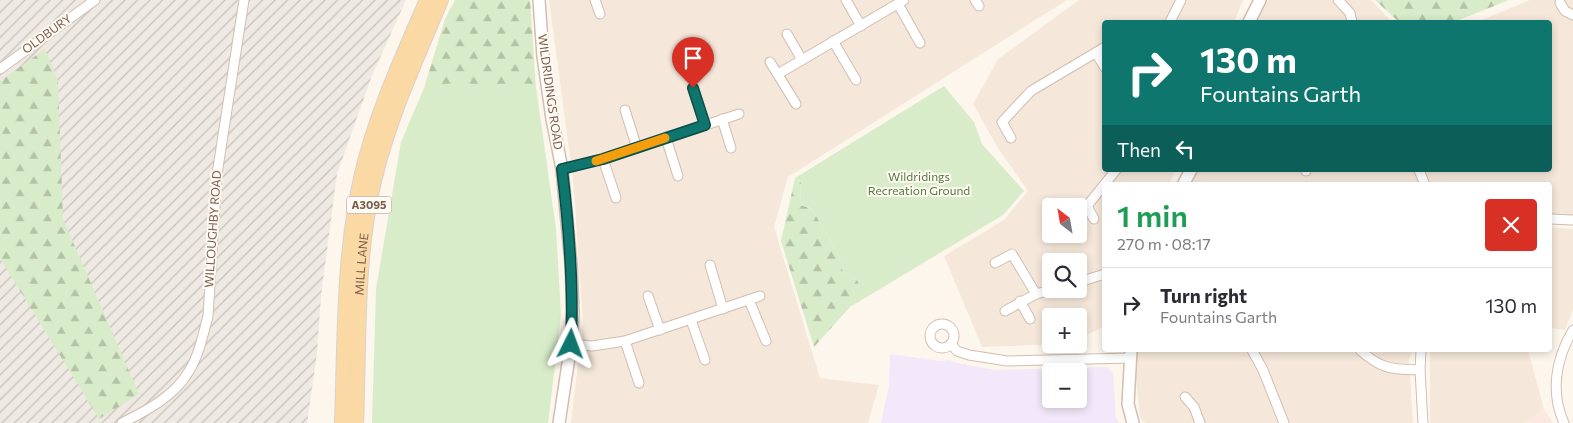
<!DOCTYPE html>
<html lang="en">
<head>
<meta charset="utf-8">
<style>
  :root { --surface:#fff; --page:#f2f2f3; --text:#2b2b33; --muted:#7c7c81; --line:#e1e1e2 }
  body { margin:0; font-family:Commissioner,sans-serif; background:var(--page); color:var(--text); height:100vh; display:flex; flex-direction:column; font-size:19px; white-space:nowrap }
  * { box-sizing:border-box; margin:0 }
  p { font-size:16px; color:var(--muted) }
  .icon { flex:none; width:28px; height:28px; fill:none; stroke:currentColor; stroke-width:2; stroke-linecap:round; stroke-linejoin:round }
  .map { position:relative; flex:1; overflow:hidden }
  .sheet { position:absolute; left:1102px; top:182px; width:450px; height:170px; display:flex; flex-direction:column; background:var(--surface); border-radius:5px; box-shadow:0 2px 8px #0003 }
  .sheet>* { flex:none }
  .hud { position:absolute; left:1102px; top:20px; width:450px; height:152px; border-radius:5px; box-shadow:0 2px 8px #0003; background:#0f766e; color:#fff; overflow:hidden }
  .needle { width:32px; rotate:329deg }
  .fabs { position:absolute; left:1042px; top:198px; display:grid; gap:10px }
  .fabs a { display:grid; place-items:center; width:45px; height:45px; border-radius:5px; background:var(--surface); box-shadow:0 2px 8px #0003; font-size:25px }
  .pin { position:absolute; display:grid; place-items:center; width:42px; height:42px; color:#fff; margin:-51px -21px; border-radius:50% 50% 50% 0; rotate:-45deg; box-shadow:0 0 5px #0007 }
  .pin .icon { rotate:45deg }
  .me { position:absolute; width:55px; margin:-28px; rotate:3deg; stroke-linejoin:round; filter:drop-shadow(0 0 4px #0008) }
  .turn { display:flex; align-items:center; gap:18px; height:105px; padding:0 15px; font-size:22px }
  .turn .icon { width:65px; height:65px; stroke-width:2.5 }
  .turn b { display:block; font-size:35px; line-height:42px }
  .then { display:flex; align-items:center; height:48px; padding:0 15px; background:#0003; gap:10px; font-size:19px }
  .round { display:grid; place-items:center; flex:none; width:52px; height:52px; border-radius:5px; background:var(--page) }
  .overview { display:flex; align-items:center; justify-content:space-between; height:85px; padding:0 15px }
  h1 { font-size:30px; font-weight:600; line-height:38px; color:#1e9e55 }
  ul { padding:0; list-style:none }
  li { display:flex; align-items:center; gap:15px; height:75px; padding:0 15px; border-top:1px solid var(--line) }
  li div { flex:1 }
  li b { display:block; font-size:19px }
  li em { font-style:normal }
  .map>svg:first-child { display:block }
  .residential { fill:#f5e8da; fill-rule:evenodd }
  .commercial { fill:#fde8e0 }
  .industrial { fill:url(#industrial-furrows) }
  .education { fill:#f3e8fa; fill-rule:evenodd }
  .forest { fill:url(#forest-firs) }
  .park { fill:#d8ecc9 }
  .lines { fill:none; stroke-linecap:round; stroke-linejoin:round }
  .minor-casing { stroke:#d1beb0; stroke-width:11 }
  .tertiary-casing { stroke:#d1beb0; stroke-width:14 }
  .primary-casing { stroke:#dad1cd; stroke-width:16 }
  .minor { stroke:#fff; stroke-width:9 }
  .tertiary { stroke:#fff; stroke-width:11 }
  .primary { stroke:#fbd9a5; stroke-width:14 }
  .route-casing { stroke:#0a4d48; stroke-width:12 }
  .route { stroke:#0f766e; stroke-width:9 }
  .slow { stroke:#f59e0b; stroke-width:9 }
  .labels { text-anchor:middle; stroke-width:4; stroke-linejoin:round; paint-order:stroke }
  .shield { fill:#fffaf3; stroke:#a28b7f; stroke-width:1 }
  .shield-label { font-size:11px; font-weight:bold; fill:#7a5c4d }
  .street-label { font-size:12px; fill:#7a5c4d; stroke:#fffaf3 }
  .park-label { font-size:12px; fill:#537a41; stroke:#fffaf3 }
</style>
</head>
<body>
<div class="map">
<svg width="1573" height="423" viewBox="0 0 1573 423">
  <defs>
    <pattern id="industrial-furrows" width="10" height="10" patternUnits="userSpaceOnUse" patternTransform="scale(1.25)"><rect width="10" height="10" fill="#efe9e4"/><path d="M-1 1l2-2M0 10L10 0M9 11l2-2" fill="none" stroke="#c7c0bb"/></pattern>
    <pattern id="forest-firs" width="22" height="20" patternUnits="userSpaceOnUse" patternTransform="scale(1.25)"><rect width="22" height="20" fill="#d8ecc9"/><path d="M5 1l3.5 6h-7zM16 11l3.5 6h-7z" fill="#b4c2a5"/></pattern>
  </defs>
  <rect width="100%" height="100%" fill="#fdf6ec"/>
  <g class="residential">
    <polygon points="549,0 1067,0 788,177 774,227 820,378 879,385 868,423 571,423 583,322 573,179"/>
    <path d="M1079 0H1243L1234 22H1105V170H1175L1169 185H1105V326L1079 339V316H1051V344H1070L982 347 944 256 1004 220 1028 191 998 148 973 104 998 59ZM1051 206H1079V234H1051ZM1051 261H1079V289H1051Z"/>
    <polygon points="1268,0 1371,0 1392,22 1257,22"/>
    <polygon points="1530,0 1573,0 1573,215 1550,216 1550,185 1187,185 1195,170 1550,170 1550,22 1477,22"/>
    <polygon points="1550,227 1573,229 1573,309 1565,330 1550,328"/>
    <polygon points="1137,350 1413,350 1409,360 1413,423 1145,423 1140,418 1135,367"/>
    <polygon points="1430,350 1528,350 1544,409 1525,423 1430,423"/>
  </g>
  <polygon class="commercial" points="1544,409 1553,423 1525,423"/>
  <polygon class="industrial" points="0,0 406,0 371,78 337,174 321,296 317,353 307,423 0,423"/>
  <path class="education" d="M890 354 940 361 949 360 957 363 995 370 1107 367 1113 373 1116 418 1119 423H881L889 385ZM1051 371H1079V399H1051Z"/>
  <g class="forest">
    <polygon points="455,0 530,0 536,88 424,88 445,19"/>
    <polygon points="1375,0 1509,0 1454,22 1399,22"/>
    <polygon points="45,49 58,80 63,219 139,394 99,419 0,258 0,81"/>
    <polygon points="795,178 801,182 800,205 807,207 814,212 841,259 843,272 858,281 862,295 860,301 851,306 814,347 781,241"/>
  </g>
  <g class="park">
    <polygon points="944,86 974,122 982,144 1024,191 1003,215 860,301 862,295 858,281 843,272 841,259 814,212 808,207 800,205 801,182 795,178"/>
    <polygon points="536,87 556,229 561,315 548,423 372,423 376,289 401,142 424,88"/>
  </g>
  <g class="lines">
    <defs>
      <g id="minor">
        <polyline points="595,0 600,14"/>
        <polyline points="846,0 861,26"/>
        <polyline points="975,0 979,6"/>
        <polyline points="1338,0 1350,13 1352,22"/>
        <polyline points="1560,3 1565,11 1573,15"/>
        <polyline points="898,4 920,43"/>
        <polyline points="1170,22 1181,0"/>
        <polyline points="787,34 802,60"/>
        <polyline points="833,41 856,80"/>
        <polyline points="1096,53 1105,68"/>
        <polyline points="770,62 796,104"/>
        <polyline points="0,69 95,0"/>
        <polyline points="778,74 904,0"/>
        <polyline points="693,88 705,125"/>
        <polyline points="625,110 637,148"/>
        <polyline points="722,119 731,148"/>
        <polyline points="666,138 678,176"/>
        <polyline points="1011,138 1002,122 1031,91 1105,47"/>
        <polyline points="603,159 616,198"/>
        <polyline points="562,169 603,159 739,114"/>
        <polyline points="1419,170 1425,185"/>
        <polyline points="1306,171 1306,170"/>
        <polyline points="1094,219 1087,206 1116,170"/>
        <polyline points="1550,219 1573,220"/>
        <polyline points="995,263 1012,254 1036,294"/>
        <polyline points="710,265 723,309"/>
        <polyline points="1079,282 1105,274"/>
        <polyline points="648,296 660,330"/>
        <polyline points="749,300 766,341"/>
        <polyline points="1020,301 1030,319"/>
        <polyline points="1005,311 1036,294 1054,289"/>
        <polyline points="691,320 705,360"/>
        <circle cx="942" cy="336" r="12"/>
        <polyline points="625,341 639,383"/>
        <polyline points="571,344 592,346 625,341 760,296"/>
        <polyline points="951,344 957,351 969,355 1007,361 1130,358"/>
        <polyline points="1252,350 1263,370 1284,423"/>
        <path d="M1360 350C1382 370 1392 369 1420 370"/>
        <polyline points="1421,350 1420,370 1423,423"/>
        <polyline points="1185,397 1194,407 1200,423"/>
        <path d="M122 423C146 411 175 396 189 371 199 355 203 335 208 316L217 174 244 0"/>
        <path d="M1564 423C1550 392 1556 358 1573 330"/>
      </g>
      <g id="tertiary">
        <polyline points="539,0 543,56 552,119 562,169 571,264 573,312 571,344 559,423"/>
        <polyline points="1249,22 1260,0"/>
        <polyline points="1183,185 1191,170"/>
        <polyline points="1131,350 1128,404 1133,423"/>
      </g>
      <g id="primary">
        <path d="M342 423C345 341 343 258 361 178 375 116 402 58 427 0"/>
        <path id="s1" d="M356 423C359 350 356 272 370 200 383 130 414 65 441 0"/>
      </g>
    </defs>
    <use href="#minor" class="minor-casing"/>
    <use href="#tertiary" class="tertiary-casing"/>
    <use href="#primary" class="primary-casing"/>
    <use href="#minor" class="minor"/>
    <use href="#tertiary" class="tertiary"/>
    <use href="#primary" class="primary"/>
  </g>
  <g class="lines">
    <defs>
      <path id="route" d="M571 344C574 285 569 227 562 169L603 159 705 125 693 88"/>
    </defs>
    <use href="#route" class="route-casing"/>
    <use href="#route" class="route"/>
    <polyline class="slow" points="596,161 665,138"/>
  </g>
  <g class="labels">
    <rect class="shield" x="346.5" y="196.5" width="45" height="17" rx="4"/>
    <g class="shield-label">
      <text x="369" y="209">A3095</text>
    </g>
    <g class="street-label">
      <text transform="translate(47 34) rotate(-36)" y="4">OLDBURY</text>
      <text transform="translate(550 92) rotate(82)" y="4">WILDRIDINGS ROAD</text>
      <text transform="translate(213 229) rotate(-86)" y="4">WILLOUGHBY ROAD</text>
      <text dy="4" stroke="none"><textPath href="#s1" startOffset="159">MILL LANE</textPath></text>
    </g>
    <g class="park-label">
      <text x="919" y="181">Wildridings<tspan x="919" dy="14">Recreation Ground</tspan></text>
    </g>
  </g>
</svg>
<div class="fabs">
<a><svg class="needle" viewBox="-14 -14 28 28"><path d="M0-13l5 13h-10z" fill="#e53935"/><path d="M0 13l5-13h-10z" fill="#7c7c81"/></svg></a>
<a><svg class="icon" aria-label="search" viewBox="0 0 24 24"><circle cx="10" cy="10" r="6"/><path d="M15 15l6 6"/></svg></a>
<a>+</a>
<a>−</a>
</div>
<div class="pin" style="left:693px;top:88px;background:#d93025"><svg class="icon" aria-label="arrive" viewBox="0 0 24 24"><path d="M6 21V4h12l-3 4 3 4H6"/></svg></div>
<svg class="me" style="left:571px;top:344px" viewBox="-20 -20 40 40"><path d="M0-17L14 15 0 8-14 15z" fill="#0f766e" stroke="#fff" stroke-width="4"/></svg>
<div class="hud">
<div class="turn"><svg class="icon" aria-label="right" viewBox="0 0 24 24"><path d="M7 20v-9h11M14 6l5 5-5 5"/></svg><div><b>130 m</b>Fountains Garth</div></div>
<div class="then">Then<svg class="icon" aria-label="left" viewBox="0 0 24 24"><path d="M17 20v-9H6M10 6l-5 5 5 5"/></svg></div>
</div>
<section class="sheet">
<div class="overview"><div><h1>1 min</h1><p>270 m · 08:17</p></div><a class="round" style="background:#d93025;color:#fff"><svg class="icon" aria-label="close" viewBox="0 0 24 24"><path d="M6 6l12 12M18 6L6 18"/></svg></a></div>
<ul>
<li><svg class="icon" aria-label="right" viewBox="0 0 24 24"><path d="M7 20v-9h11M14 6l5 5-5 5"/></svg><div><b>Turn right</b><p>Fountains Garth</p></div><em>130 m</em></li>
</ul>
</section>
</div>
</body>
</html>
